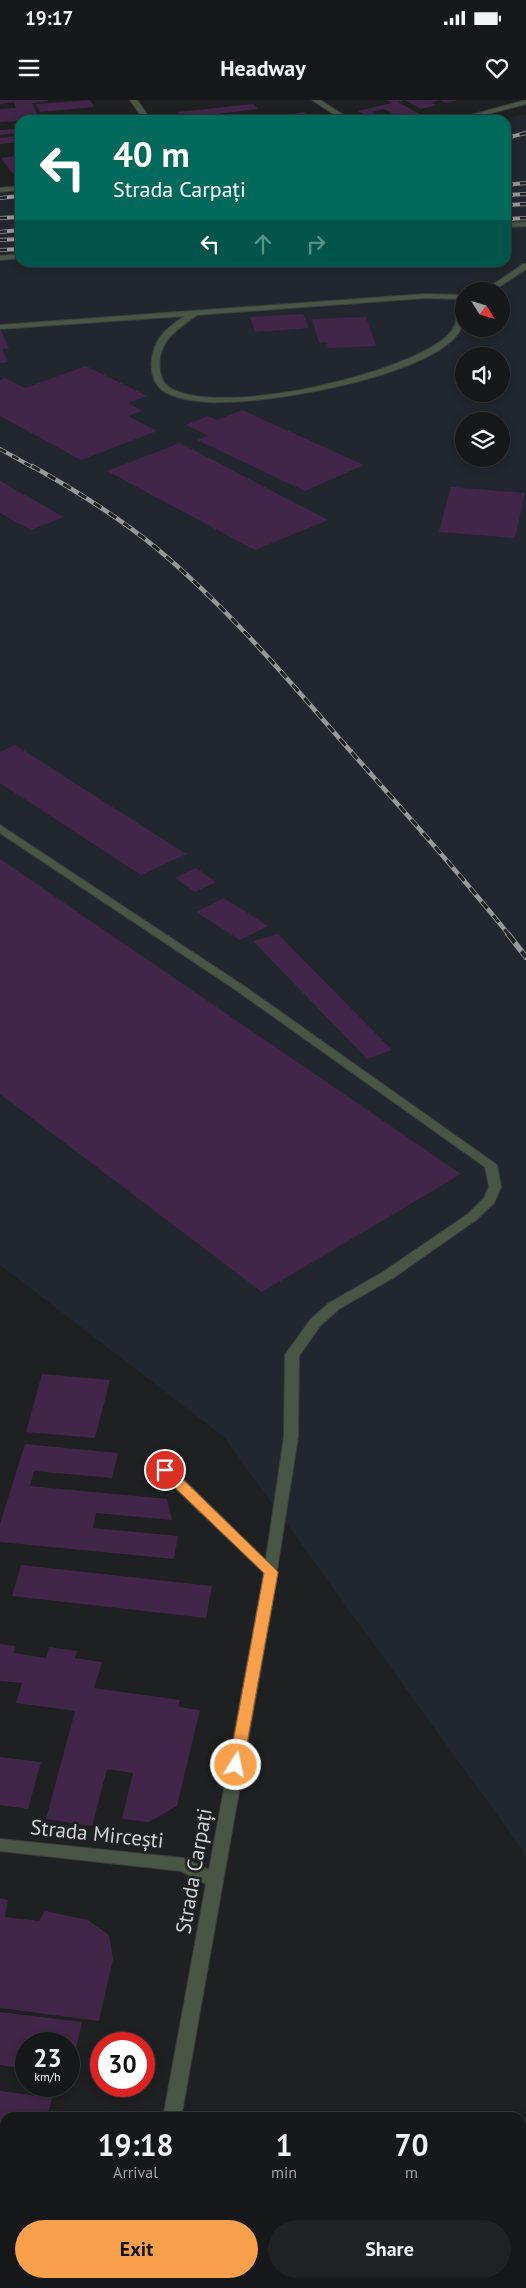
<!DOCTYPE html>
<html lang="en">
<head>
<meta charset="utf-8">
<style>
  :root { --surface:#16181a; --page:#1f2123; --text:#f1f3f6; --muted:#9ea0a2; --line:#353739; --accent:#f8a04b }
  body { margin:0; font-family:"PT Sans",sans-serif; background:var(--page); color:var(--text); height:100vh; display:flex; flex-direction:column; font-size:19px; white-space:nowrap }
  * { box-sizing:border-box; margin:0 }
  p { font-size:16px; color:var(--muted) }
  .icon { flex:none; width:28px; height:28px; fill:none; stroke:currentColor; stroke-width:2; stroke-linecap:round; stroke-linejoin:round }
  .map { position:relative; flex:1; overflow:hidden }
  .side { position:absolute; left:0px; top:2012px; width:526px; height:176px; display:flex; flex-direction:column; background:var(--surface); border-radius:15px 15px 0 0; box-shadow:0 2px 8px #0003,0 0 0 1px var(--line) }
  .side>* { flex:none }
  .banner { position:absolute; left:15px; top:15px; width:496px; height:152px; border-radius:15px; box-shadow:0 2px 8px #0003,0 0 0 1px var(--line); background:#00695c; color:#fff; overflow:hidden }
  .needle { width:32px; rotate:127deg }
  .buttons { position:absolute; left:455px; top:182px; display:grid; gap:10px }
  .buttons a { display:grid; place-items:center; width:55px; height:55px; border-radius:50%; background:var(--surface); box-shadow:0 2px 8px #0003,0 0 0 1px var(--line); font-size:25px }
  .speed { position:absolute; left:15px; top:1932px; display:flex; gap:10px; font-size:25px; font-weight:700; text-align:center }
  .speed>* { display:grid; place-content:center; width:65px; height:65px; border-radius:50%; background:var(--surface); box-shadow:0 2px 8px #0003,0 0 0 1px var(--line); line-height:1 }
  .speed small { font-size:12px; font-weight:400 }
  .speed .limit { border:8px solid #d22; background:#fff; color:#111 }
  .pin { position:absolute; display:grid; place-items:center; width:42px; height:42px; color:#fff; margin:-21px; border:2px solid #fff; border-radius:50%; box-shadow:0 1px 5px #0007 }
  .me { position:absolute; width:55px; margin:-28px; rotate:10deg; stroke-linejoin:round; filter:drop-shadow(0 0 4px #0008) }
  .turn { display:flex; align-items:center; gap:18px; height:105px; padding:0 15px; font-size:22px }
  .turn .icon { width:65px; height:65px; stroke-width:2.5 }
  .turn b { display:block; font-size:35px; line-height:42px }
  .lanes { display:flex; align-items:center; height:48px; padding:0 15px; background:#0003; justify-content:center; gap:25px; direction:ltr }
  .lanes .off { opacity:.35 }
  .eta { display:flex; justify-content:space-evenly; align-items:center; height:85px; text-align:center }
  .eta b { font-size:30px; font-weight:600; line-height:35px }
  .primary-button { display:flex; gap:10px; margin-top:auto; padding:10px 15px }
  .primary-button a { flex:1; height:58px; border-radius:30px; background:var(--accent); color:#111; font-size:20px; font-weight:600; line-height:58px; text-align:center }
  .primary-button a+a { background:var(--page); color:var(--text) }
  .status { display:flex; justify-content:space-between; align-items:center; height:35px; padding:0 25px; background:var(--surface); direction:ltr }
  .status svg { height:14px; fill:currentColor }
  header { display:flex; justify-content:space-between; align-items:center; height:65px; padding:0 15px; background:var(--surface); font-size:22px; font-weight:600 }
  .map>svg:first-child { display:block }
  .built { fill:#22272f; fill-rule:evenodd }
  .building { fill:#422649 }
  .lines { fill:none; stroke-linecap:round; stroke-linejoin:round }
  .lane-casing { stroke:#3b3d3f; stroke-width:2 }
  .street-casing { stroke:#3b3d3f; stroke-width:2 }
  .lane { fill:#495646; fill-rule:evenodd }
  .street { fill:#495646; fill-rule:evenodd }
  .rail-far2-casing { stroke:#97999a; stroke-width:4 }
  .rail-far1-casing { stroke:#97999a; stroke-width:4.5 }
  .rail-casing { stroke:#97999a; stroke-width:5.5 }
  .rail-far2 { stroke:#1e2022; stroke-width:2.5; stroke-dasharray:7; stroke-linecap:butt }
  .rail-far1 { stroke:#1e2022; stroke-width:3; stroke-dasharray:9; stroke-linecap:butt }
  .rail { stroke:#1e2022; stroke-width:4; stroke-dasharray:11; stroke-linecap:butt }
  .route { fill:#f8a04b; stroke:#a16831 }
  .labels { text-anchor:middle; stroke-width:5; stroke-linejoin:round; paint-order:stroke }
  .near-street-label { font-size:21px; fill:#d2d4d5; stroke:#1e2022 }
</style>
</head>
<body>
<div class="status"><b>19:17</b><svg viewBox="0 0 49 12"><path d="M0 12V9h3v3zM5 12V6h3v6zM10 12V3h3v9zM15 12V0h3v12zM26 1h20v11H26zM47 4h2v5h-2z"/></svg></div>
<header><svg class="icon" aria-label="menu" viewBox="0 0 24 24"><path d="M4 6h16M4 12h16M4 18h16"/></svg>Headway<svg class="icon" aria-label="heart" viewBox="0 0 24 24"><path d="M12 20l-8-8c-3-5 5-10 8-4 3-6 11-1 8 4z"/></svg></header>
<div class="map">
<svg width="526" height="2188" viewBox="0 0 526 2188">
  <rect width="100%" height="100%" fill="#1e2022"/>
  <path class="built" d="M526 14V1755L224 1337 0 1165V93L20 92V162H506V20H502ZM464 191H501V229H464ZM464 256H501V294H464ZM464 321H501V359H464Z"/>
  <g class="building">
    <polygon points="0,0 48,0 48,1 32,3 40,20 0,22 0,9 16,8 14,2 0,4"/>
    <polygon points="90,0 94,7 40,12 36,4"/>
    <polygon points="386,0 401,0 403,1 398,2 421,15 407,20 384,20 397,16 384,9 371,12 384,18 375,20 358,11 392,3"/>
    <polygon points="405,0 456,0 456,1 446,3 440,0 431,3 436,5 421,9"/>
    <polygon points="253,4 258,9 193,17 195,20 184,20 178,12"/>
    <polygon points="305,12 313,20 263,20 259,16 274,14 278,17"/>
    <polygon points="20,23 20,33 0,35 0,30 16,29 13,24"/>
    <polygon points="16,36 20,39 20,42 0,44 0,38"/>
    <polygon points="20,55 20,74 14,75 1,58"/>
    <polygon points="303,214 309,228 255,232 250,217"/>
    <polygon points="366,217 376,246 328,248 327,242 319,243 312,219"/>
    <polygon points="0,228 9,249 2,249 8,262 0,263"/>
    <polygon points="86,266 147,296 128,303 142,311 128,316 157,331 81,360 0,316 0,280 5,278 25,288"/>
    <polygon points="242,310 364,365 305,391 197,340 209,336 186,325 208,316 217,320"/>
    <polygon points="180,343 328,420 255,450 107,371"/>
    <polygon points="0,381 64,417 31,430 0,413"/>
    <polygon points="451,387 525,393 515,438 439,432"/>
    <polygon points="15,645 186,754 141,775 0,683 0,652"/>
    <polygon points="0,759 461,1074 262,1192 0,994"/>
    <polygon points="196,768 216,782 195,792 175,778"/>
    <polygon points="224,798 268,826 240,840 196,812"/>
    <polygon points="278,834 392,950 367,959 253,841"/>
    <polygon points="42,1274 110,1280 95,1338 26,1332"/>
    <polygon points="25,1344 118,1353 112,1378 34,1371 30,1386 167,1399 172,1420 96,1413 93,1428 178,1436 174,1459 0,1442 0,1424"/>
    <polygon points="21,1465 212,1486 206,1518 12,1496"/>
    <polygon points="0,1544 16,1546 13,1553 46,1558 49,1547 77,1551 75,1558 102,1562 94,1588 180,1600 178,1607 200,1610 177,1706 149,1722 122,1719 133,1673 107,1669 92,1726 46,1719 75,1611 16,1603 22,1583 0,1581"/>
    <polygon points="0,1657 41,1662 28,1709 0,1705"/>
    <polygon points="0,1798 8,1800 5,1817 39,1821 45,1811 88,1820 109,1835 113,1859 99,1921 0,1908"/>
    <polygon points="0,1912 82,1922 70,1974 69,1974 69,1944 26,1944 26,1969 0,1965"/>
    <polygon points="0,1991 52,1998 47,2018 5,2018 5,2026 0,2026"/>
    <polygon points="0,2070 5,2071 5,2151 0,2150"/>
  </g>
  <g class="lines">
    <defs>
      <g id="lane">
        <polygon points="526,122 526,126 506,127 506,123"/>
        <polygon points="20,154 20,158 0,160 0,156"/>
        <polygon points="523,164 526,164 526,169 493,191 484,191"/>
        <path d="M426 194 464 195V199L426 198 197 215C177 230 156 241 160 271 161 277 163 283 169 287 215 319 413 274 450 233 457 226 458 214 460 205L464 203C464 215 465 225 457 235 424 278 250 309 198 301 187 300 171 297 162 290 146 277 150 249 162 235 168 227 177 221 185 216L0 229V225Z"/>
        <polygon points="0,725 244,886 497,1065 501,1087 494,1103 476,1120 393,1178 339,1209 320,1226 299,1256 298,1337 276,1476 271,1477 266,1476 264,1472 284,1337 285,1255 310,1220 329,1203 383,1172 468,1114 484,1098 489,1087 485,1067 236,890 0,733"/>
      </g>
      <g id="street">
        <polygon points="130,0 137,0 151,20 144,20"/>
        <polygon points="312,0 320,0 351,20 343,20"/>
        <polygon points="526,0 526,4 464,20 453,20"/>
        <polygon points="20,86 20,90 0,92 0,88"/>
        <polygon points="165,1365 170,1366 278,1472 181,2018 163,2018 206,1784 181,1771 0,1751 0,1739 183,1758 209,1770 264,1473 160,1374 158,1370 160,1366"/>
        <polygon points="132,2184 150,2184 149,2188 131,2188"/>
      </g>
    </defs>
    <use href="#lane" class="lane-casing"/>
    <use href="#street" class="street-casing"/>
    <use href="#lane" class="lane"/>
    <use href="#street" class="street"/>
    <defs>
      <g id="rail-far2">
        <polyline points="506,38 526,33"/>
        <polyline points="506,85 526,83"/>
        <polyline points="506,95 526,94"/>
        <polyline points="0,98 20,96"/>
        <polyline points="506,105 526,104"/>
        <polyline points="0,118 20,117"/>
        <polyline points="506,119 526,118"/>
        <polyline points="0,132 20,130"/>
        <polyline points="0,140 20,139"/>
        <polyline points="0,150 20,149"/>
        <polyline points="0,349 34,368"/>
      </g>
      <path id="rail-far1" d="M32 366C75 390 117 416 155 447 226 506 286 577 346 646 401 708 457 770 509 835"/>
      <polyline id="rail" points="508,834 526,857"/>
    </defs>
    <use href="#rail-far2" class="rail-far2-casing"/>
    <use href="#rail-far1" class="rail-far1-casing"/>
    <use href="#rail" class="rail-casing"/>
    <use href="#rail-far2" class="rail-far2"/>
    <use href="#rail-far1" class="rail-far1"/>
    <use href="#rail" class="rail"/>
  </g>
  <polygon class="route" points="165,1365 169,1366 278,1472 243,1665 241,1669 236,1671 231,1669 229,1665 264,1473 160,1373 158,1370"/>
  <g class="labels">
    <g class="near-street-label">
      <text transform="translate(97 1734) rotate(6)" y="7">Strada Mircești</text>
      <text transform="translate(194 1771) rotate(-80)" y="7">Strada Carpați</text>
    </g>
  </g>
</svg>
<div class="buttons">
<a><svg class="needle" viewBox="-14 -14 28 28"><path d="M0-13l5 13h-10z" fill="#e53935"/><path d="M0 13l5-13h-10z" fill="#9ea0a2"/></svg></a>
<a><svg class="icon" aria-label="sound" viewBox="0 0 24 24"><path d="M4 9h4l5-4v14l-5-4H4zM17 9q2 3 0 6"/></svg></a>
<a><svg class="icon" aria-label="layers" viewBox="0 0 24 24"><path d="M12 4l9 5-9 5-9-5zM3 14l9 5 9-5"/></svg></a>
</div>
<div class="speed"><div>23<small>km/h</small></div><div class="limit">30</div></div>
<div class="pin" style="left:165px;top:1370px;background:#d93025"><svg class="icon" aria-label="arrive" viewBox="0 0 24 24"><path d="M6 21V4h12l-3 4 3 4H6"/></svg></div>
<svg class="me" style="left:236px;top:1665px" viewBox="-20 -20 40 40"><circle r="17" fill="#f8a04b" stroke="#fff" stroke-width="3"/><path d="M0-11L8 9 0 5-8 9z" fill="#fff"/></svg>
<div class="banner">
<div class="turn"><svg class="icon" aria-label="left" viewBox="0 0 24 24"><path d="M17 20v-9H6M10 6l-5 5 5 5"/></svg><div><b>40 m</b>Strada Carpați</div></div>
<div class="lanes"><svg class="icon" aria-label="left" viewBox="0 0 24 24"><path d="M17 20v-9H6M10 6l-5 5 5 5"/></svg><svg class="icon off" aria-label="ahead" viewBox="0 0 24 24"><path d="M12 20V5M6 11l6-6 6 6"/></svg><svg class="icon off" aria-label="right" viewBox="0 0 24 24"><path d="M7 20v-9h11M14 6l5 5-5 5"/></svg></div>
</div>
<section class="side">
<div class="eta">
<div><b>19:18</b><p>Arrival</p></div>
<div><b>1</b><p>min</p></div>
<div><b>70</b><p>m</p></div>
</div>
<div class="primary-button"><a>Exit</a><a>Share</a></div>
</section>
</div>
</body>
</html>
